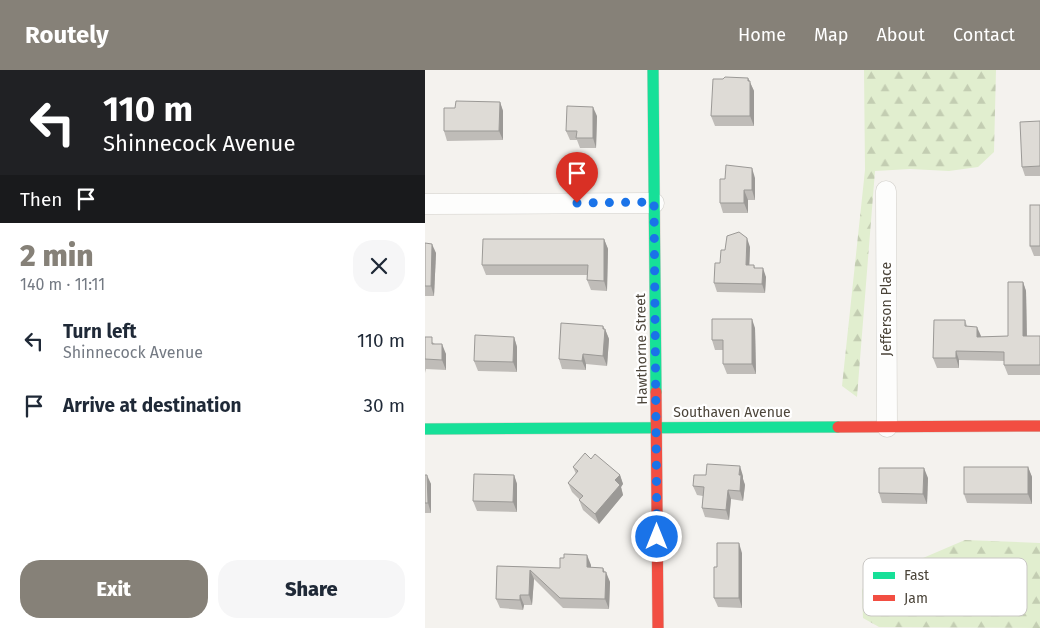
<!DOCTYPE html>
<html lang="en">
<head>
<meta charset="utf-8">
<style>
  :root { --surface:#fff; --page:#f6f6f7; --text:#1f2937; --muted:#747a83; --accent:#868178 }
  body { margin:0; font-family:"Fira Sans",sans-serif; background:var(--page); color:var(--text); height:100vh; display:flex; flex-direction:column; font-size:19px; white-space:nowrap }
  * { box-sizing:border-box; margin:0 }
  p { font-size:16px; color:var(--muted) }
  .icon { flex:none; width:28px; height:28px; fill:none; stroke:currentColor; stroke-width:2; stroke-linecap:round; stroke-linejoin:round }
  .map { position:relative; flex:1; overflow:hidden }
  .drawer { display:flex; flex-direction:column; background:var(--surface); width:425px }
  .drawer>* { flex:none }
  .top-card { background:#202124; color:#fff; overflow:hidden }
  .pin { position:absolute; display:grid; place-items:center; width:42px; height:42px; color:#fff; margin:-51px -21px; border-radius:50% 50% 50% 0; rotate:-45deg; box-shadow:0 0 5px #0007 }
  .pin .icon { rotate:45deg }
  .me { position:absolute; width:55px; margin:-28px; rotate:0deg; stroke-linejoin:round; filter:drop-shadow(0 0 4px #0008) }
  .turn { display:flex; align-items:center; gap:18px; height:105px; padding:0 20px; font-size:22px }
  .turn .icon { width:65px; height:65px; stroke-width:2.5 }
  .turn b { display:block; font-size:35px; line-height:42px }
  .then { display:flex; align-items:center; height:48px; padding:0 20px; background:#0003; gap:10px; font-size:19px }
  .round { display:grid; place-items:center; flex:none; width:52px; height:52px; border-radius:20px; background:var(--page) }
  .summary { display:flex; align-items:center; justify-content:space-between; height:85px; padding:0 20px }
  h1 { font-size:30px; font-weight:800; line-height:38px; color:var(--accent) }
  .cta { display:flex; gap:10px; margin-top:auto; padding:10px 20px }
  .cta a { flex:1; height:58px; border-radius:20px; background:var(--accent); color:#fff; font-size:20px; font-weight:800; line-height:58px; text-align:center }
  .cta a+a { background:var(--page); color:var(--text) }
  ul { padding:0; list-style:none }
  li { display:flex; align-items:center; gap:15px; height:65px; padding:0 20px }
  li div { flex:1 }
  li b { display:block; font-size:19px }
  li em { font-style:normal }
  header { display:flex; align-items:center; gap:30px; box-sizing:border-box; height:70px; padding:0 25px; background:var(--accent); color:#fff }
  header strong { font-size:24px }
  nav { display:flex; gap:28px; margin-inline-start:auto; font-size:18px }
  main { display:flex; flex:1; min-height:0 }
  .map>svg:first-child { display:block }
  .forest { fill:url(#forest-firs) }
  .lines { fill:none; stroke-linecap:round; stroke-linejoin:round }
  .street-casing { stroke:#d2d0cb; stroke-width:21 }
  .fast-casing { stroke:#d3cfc5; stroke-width:12 }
  .jam-casing { stroke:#d3cfc5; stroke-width:12 }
  .street { stroke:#fdfdfc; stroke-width:20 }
  .fast { stroke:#16e098; stroke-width:11 }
  .jam { stroke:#f24e42; stroke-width:11 }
  .wall { fill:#bfbcb8 }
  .shaded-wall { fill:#9b9996 }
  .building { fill:#dedbd6; stroke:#9b9996 }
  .route { stroke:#1a73e8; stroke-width:9; stroke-dasharray:0 16.2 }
  .labels { text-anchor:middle; stroke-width:4.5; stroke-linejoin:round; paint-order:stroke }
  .street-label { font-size:14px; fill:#4b4439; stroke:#fff }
  .key { fill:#fff; stroke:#c9c7c4; stroke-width:1 }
  .key-label { font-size:14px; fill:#4b4439 }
</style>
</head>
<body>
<header>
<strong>Routely</strong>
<nav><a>Home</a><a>Map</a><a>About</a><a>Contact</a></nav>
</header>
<main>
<section class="drawer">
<div class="top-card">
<div class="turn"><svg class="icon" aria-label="left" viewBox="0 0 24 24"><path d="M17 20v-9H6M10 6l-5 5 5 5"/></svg><div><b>110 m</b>Shinnecock Avenue</div></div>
<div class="then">Then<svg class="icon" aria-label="arrive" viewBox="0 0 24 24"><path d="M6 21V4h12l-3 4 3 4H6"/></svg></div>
</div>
<div class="summary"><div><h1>2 min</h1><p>140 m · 11:11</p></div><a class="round"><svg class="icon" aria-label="close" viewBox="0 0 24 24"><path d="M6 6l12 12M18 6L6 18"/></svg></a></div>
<ul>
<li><svg class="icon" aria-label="left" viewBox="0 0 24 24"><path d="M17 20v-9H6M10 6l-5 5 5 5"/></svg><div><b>Turn left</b><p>Shinnecock Avenue</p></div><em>110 m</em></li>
<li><svg class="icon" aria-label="arrive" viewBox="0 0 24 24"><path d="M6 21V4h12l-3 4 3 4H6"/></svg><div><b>Arrive at destination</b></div><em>30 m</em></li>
</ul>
<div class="cta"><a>Exit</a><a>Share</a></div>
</section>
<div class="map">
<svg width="615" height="558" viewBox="0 0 615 558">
  <defs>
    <pattern id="forest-firs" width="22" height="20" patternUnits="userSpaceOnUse" patternTransform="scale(1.25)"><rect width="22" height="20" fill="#e1eecf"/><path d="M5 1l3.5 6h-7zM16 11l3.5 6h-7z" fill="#c3cdb2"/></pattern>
  </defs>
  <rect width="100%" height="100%" fill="#f4f2ee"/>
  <g class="forest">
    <polygon points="439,0 571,0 569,82 553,97 524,101 485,99 450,101 432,327 417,316 440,100"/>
    <polygon points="540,470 615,473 615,558 454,557 438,548 437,520 448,495 491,491"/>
  </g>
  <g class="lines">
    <defs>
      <g id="street">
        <polyline points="461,121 462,357"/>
        <polyline points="0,134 229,133"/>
      </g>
      <g id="fast">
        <polyline points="228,0 231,322"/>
        <polyline points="0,359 413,357"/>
      </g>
      <g id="jam">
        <polyline points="231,322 233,558"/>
        <polyline points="413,357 615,356"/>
      </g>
    </defs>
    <use href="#street" class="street-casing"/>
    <use href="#fast" class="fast-casing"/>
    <use href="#jam" class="jam-casing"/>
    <use href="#street" class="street"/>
    <use href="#fast" class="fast"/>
    <use href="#jam" class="jam"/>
  </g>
  <g class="wall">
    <polygon points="323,8 329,21 329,56 290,56 286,46"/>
    <polygon points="75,32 78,41 78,70 22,71 19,61 30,38"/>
    <polygon points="172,46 171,78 155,78 152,70 145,70 141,61"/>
    <polygon points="615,51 615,106 600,106 597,97"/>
    <polygon points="330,108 330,130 323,130 323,143 298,143 295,133"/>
    <polygon points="615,135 615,186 609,186 605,176"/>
    <polygon points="179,169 183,179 182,221 166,220 162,210 162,205 61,205 57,195"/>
    <polygon points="0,173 11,183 9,226 0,226"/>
    <polygon points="325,177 324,195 329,195 330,198 341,207 340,223 292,222 289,213 295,193 300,180"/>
    <polygon points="598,212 601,221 602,266 615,266 615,305 583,305 579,295 579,291 534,290 534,298 512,298 508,288 540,250 542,256 556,267 583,266"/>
    <polygon points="178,256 179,259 180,259 184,269 182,296 161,294 161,300 137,299 134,289"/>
    <polygon points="330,258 331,304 302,304 298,294 298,280 290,280 287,270"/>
    <polygon points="0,267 10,274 21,284 21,300 1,299 0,303"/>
    <polygon points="89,267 92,277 92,302 53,301 49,291"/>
    <polygon points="166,389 195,405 198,414 196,417 198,425 174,454 158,440 154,430 155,430 147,422 143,413 151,404 148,397"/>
    <polygon points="603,397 607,407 607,434 542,433 539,424"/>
    <polygon points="0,405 6,414 6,443 0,443"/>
    <polygon points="89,405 92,414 92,442 52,441 48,431"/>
    <polygon points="318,406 318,409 320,415 318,431 306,429 304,450 280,447 277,438 278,426 272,425 268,416"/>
    <polygon points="503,408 502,434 457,433 454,423"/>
    <polygon points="317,483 317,538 293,537 289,528 292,497"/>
    <polygon points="166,495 166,497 178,498 185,512 184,539 138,538 109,509 107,535 99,535 98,540 75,538 71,529 72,496 135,498"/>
  </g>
  <g class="shaded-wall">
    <polygon points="323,8 329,21 329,56 325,46"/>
    <polygon points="75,32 78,41 78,70 74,61"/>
    <polygon points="168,37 172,46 171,78 168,68"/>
    <polygon points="327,98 330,108 330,130 327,120"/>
    <polygon points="319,120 323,130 323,143 319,133"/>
    <polygon points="322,168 325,177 324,204 321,195"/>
    <polygon points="179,169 183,179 182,221 179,211"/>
    <polygon points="7,174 11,183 9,226 6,216"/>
    <polygon points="338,198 341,207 340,223 337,214"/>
    <polygon points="598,212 601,221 602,276 598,266"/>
    <polygon points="327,249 330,258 331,304 327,294"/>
    <polygon points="178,256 180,262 180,259 184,269 182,296 178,286"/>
    <polygon points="552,257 556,266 556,276 552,267"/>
    <polygon points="89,267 92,277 92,302 88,292"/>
    <polygon points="17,274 21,284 21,300 17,290"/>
    <polygon points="531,281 534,290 534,298 531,288"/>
    <polygon points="158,284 161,294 161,300 157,291"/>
    <polygon points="315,396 318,406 318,409 320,415 318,431 315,421 314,405"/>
    <polygon points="603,397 607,407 607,434 603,424"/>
    <polygon points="499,398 503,408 502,434 498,424"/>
    <polygon points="2,405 6,414 6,443 3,433"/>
    <polygon points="89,405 92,414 92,442 88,432"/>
    <polygon points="195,405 198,414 196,417 198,425 174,454 170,444 190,410"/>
    <polygon points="303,420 306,429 304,450 301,440"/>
    <polygon points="314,473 317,483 317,538 314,528"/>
    <polygon points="162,485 166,495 166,507 162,497"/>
    <polygon points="178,498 181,507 181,502 185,512 184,539 180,529"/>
    <polygon points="105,500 109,509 107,535 104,525"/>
    <polygon points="95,525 99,535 98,540 95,530"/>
  </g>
  <g class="building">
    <polygon points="300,7 323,8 323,11 325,11 325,46 286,46 288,9 298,9"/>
    <polygon points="31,31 75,32 74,61 19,61 19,38 30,38"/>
    <polygon points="142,36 168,37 168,68 151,68 152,61 141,61"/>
    <polygon points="615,51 615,96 597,97 595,52"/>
    <polygon points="301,95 327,98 327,120 319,120 319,133 295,133 295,109 300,109"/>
    <rect x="605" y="135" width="10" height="41"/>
    <polygon points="314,162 322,168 321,195 329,195 329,198 338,198 337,214 289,213 290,193 295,193 296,180 300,180 302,166"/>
    <polygon points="58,169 179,169 179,211 162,210 163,195 57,195"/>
    <polygon points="0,173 7,174 6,216 0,216"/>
    <polygon points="583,212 598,212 598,266 615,266 615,295 579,295 579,282 531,281 531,288 508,288 509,250 540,250 540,256 552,257 552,267 583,266"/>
    <polygon points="287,249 327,249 327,294 298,294 298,270 287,270"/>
    <polygon points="136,253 178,256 178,259 180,259 178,286 158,284 157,291 134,289"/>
    <polygon points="50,265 89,267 88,292 49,291"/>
    <polygon points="0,267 7,267 7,274 17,274 17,290 0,289"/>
    <polygon points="160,383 166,389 170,384 195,405 190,410 195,415 170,444 154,430 158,426 143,413 153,401 148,397"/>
    <polygon points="282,394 315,396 314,405 316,405 315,421 303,420 301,440 277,438 279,417 268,416 269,405 281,405"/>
    <rect x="539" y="397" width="64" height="27"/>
    <polygon points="454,398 499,398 498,424 454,423"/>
    <polygon points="49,404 89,405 88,432 48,431"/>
    <polygon points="0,405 2,405 3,433 0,433"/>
    <polygon points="292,473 314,473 314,528 289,528 289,497 292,497"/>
    <polygon points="139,484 162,485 162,497 178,498 178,502 181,502 180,529 135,528 105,500 104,525 95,525 95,530 71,529 72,496 135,498 135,488 139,488"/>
  </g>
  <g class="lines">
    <polyline class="route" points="152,133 229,132 232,467"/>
  </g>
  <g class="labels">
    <g class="street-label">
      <text transform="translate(461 239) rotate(-90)" y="5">Jefferson Place</text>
      <text transform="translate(216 279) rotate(-91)" y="5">Hawthorne Street</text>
      <text x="307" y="347">Southaven Avenue</text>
    </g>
  </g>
  <rect x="438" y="488" width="164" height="58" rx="8" class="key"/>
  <rect x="448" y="502" width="22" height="7" fill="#16e098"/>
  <rect x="448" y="525" width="22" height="6" fill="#f24e42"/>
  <g class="key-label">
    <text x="479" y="510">Fast</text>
    <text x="479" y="533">Jam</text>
  </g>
</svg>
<div class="pin" style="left:152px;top:133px;background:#d93025"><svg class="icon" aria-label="arrive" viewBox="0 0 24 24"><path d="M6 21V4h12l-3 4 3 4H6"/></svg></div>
<svg class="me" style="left:232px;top:467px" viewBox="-20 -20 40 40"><circle r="17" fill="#1a73e8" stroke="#fff" stroke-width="3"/><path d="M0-11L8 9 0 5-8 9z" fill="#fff"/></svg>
</div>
</main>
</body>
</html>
